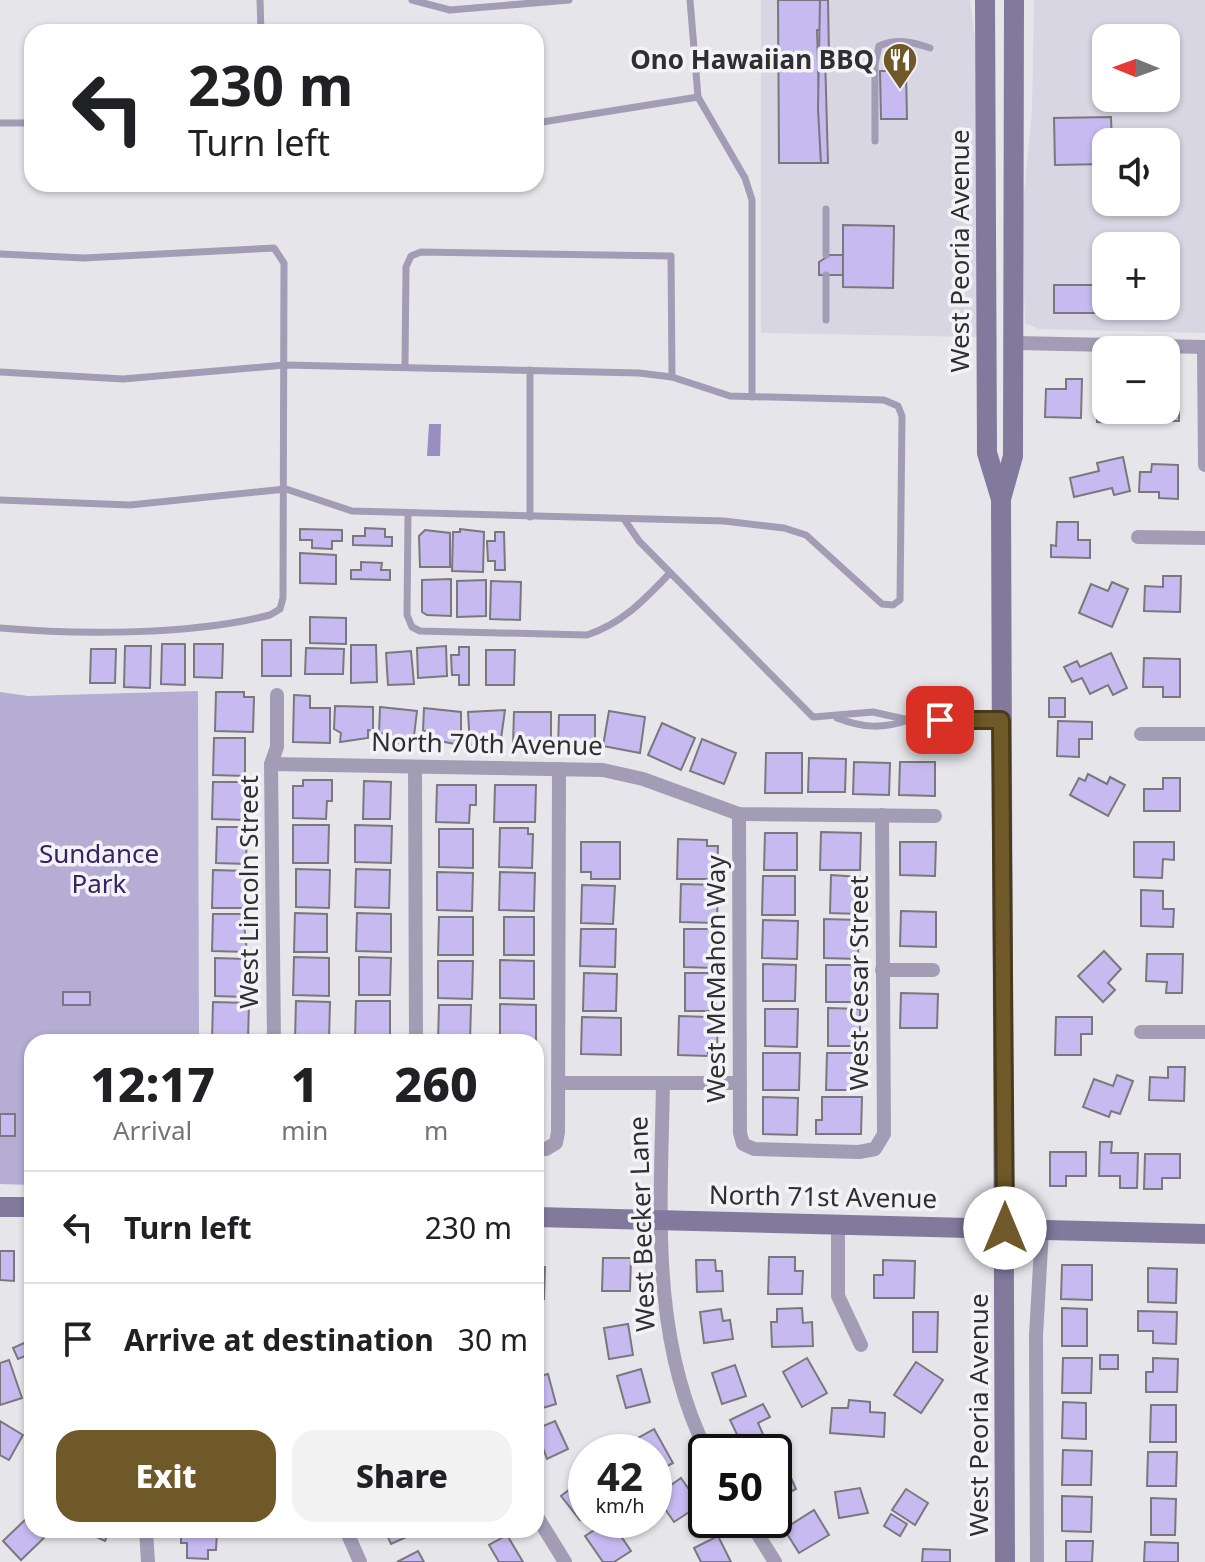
<!DOCTYPE html>
<html lang="en">
<head>
<meta charset="utf-8">
<style>
  :root { --surface:#fff; --page:#f2f2f2; --text:#202124; --muted:#757577; --line:#e0e0e0; --accent:#6f5928 }
  body { margin:0; font-family:"Noto Sans",sans-serif; background:var(--page); color:var(--text); height:100vh; display:flex; flex-direction:column; font-size:30px; white-space:nowrap }
  * { box-sizing:border-box; margin:0 }
  p { font-size:26px; color:var(--muted) }
  .icon { flex:none; width:44px; height:44px; fill:none; stroke:currentColor; stroke-width:2; stroke-linecap:round; stroke-linejoin:round }
  .map { position:relative; flex:1; overflow:hidden }
  .panel { position:absolute; left:24px; top:1034px; width:520px; height:504px; display:flex; flex-direction:column; background:var(--surface); border-radius:24px; box-shadow:0 2px 6px #0004 }
  .panel>* { flex:none }
  .hud { position:absolute; left:24px; top:24px; width:520px; height:168px; border-radius:24px; box-shadow:0 2px 6px #0004; background:#fff; color:var(--text); overflow:hidden }
  .needle { width:52px; rotate:271deg }
  .fabs { position:absolute; left:1092px; top:24px; display:grid; gap:16px }
  .fabs a { display:grid; place-items:center; width:88px; height:88px; border-radius:16px; background:var(--surface); box-shadow:0 2px 6px #0004; font-size:40px }
  .speed { position:absolute; left:568px; top:1434px; display:flex; gap:16px; font-size:40px; font-weight:700; text-align:center }
  .speed>* { display:grid; place-content:center; width:104px; height:104px; border-radius:50%; background:var(--surface); box-shadow:0 2px 6px #0004; line-height:1 }
  .speed small { font-size:20px; font-weight:400 }
  .speed .limit { border:4px solid #111; border-radius:12px; background:#fff; color:#111 }
  .pin { position:absolute; display:grid; place-items:center; width:68px; height:68px; color:#fff; margin:-34px; border-radius:16px; box-shadow:0 4px 12px #0006 }
  .me { position:absolute; width:88px; margin:-44px; rotate:0deg; stroke-linejoin:round; filter:drop-shadow(0 0 6px #0008) }
  .turn { display:flex; align-items:center; gap:28px; height:168px; padding:0 32px; font-size:36px }
  .turn .icon { width:104px; height:104px; stroke-width:2.5 }
  .turn b { display:block; font-size:56px; line-height:68px }
  .eta { display:flex; justify-content:space-evenly; align-items:center; height:136px; text-align:center }
  .eta b { font-size:48px; font-weight:800; line-height:56px }
  .button { display:flex; gap:16px; margin-top:auto; padding:16px 32px }
  .button a { flex:1; height:92px; border-radius:24px; background:var(--accent); color:#fff; font-size:32px; font-weight:800; line-height:92px; text-align:center }
  .button a+a { background:var(--page); color:var(--text) }
  ul { padding:0; list-style:none }
  li { display:flex; align-items:center; gap:24px; height:112px; padding:0 32px; border-top:2px solid var(--line) }
  li div { flex:1 }
  li b { display:block; font-size:30px }
  li em { font-style:normal }
  .map>svg:first-child { display:block }
  .built { fill:#d8d6e2; fill-rule:evenodd }
  .green { fill:#b6add5 }
  .water { fill:#9a8dc2 }
  .building { fill:#c7baf1; stroke:#79797d; stroke-width:2 }
  .lines { fill:none; stroke-linecap:round; stroke-linejoin:round }
  .lane { stroke:#a29db5; stroke-width:7 }
  .street { stroke:#a29db5; stroke-width:14 }
  .secondary { stroke:#827a9d; stroke-width:20 }
  .route-casing { stroke:#483a1a; stroke-width:20 }
  .route { stroke:#6f5928; stroke-width:14 }
  .labels { text-anchor:middle; stroke-width:7; stroke-linejoin:round; paint-order:stroke }
  .poi-label { font-size:26px; font-weight:bold; fill:#2f2e30; stroke:#f3f3f7; text-anchor:end }
  .street-label { font-size:26px; fill:#2f2e30; stroke:#f3f3f7 }
  .park-label { font-size:26px; fill:#382263; stroke:#f3f3f7 }
</style>
</head>
<body>
<div class="map">
<svg width="1205" height="1562" viewBox="0 0 1205 1562">
  <rect width="100%" height="100%" fill="#e6e5ea"/>
  <g class="built">
    <polygon points="761,0 970,0 977,53 979,337 761,333"/>
    <path d="M1034 0H1205V333L1039 329 1025 323 1022 215 1032 111ZM1106 38H1166V98H1106ZM1106 142H1166V202H1106ZM1106 246H1166V306H1106Z"/>
  </g>
  <polygon class="green" points="198,691 199,1042 32,1042 32,1185 0,1184 0,692 28,696"/>
  <polygon class="water" points="429,424 441,424 440,456 427,456"/>
  <g class="building">
    <polygon points="778,0 820,0 820,30 817,30 821,163 779,163"/>
    <polygon points="820,0 828,0 829,56 825,56 828,163 821,163 818,109"/>
    <polygon points="880,71 906,71 907,119 881,119"/>
    <polygon points="1111,117 1112,142 1106,142 1106,164 1055,165 1054,118"/>
    <polygon points="843,225 894,226 893,288 843,287"/>
    <polygon points="830,255 843,255 843,275 819,275 819,262"/>
    <polygon points="1054,285 1106,285 1106,306 1119,306 1119,313 1054,313"/>
    <polygon points="1066,379 1082,379 1081,418 1045,417 1046,389 1066,389"/>
    <polygon points="1097,390 1106,390 1106,410 1134,410 1133,423 1097,422"/>
    <polygon points="1166,393 1179,393 1179,421 1142,421 1142,410 1166,410"/>
    <polygon points="1123,457 1130,491 1114,495 1112,488 1074,497 1070,478 1099,471 1097,463"/>
    <polygon points="1152,464 1178,465 1178,499 1159,498 1159,492 1139,492 1140,472 1151,472"/>
    <polygon points="1057,522 1078,522 1078,540 1090,540 1090,558 1051,557 1051,545 1056,546"/>
    <polygon points="365,528 385,529 385,537 392,537 392,546 353,545 353,536 365,536"/>
    <polygon points="300,529 342,530 342,541 332,541 332,549 312,548 312,540 300,540"/>
    <polygon points="460,529 484,532 483,572 452,571 453,532 460,532"/>
    <polygon points="425,530 450,533 450,567 420,567 419,536"/>
    <polygon points="495,532 504,532 505,570 495,570 495,561 488,561 487,541 495,541"/>
    <polygon points="300,553 336,555 336,584 300,583"/>
    <polygon points="361,562 382,563 381,570 390,570 390,580 351,579 351,570 361,570"/>
    <polygon points="1163,576 1181,576 1180,612 1144,611 1145,586 1163,587"/>
    <polygon points="451,579 451,616 427,615 422,612 422,580"/>
    <polygon points="486,580 486,616 457,617 457,581"/>
    <polygon points="491,581 521,582 520,620 490,619"/>
    <polygon points="1112,582 1128,589 1112,627 1079,613 1091,584 1108,591"/>
    <polygon points="310,617 346,618 346,644 310,643"/>
    <rect x="262" y="640" width="29" height="36"/>
    <polygon points="162,644 185,644 185,685 161,684"/>
    <polygon points="194,644 223,644 222,678 194,677"/>
    <polygon points="351,645 376,645 377,682 351,683"/>
    <polygon points="125,646 151,646 150,688 124,687"/>
    <polygon points="446,646 447,676 418,678 417,648"/>
    <polygon points="459,647 469,647 469,685 459,685 459,675 452,675 451,655 459,655"/>
    <polygon points="306,648 344,649 343,674 305,674"/>
    <polygon points="91,649 116,649 115,683 90,683"/>
    <polygon points="486,650 515,650 514,685 486,685"/>
    <polygon points="411,651 414,684 388,685 386,653"/>
    <polygon points="1111,653 1127,688 1113,695 1108,685 1090,694 1082,678 1072,682 1064,667 1077,661 1080,667"/>
    <polygon points="1144,658 1180,659 1180,697 1163,697 1163,687 1143,687"/>
    <polygon points="216,692 244,692 244,697 254,697 253,732 215,731"/>
    <polygon points="294,695 310,696 310,708 330,708 330,743 293,742"/>
    <rect x="1049" y="698" width="16" height="19"/>
    <polygon points="335,706 373,707 373,731 368,730 368,738 340,742 341,733 334,729"/>
    <polygon points="380,707 417,711 413,744 385,743 385,733 379,734"/>
    <polygon points="424,708 461,712 461,735 456,736 455,744 428,739 428,731 423,731"/>
    <polygon points="505,710 500,746 470,745 468,712"/>
    <polygon points="609,711 645,717 640,753 603,746"/>
    <polygon points="514,712 551,712 551,746 513,745"/>
    <polygon points="559,715 595,715 595,749 558,748"/>
    <polygon points="1058,721 1092,722 1092,739 1079,739 1079,757 1057,756"/>
    <polygon points="662,723 695,738 681,770 648,755"/>
    <polygon points="214,738 245,738 245,776 213,775"/>
    <polygon points="702,739 736,753 724,784 690,771"/>
    <polygon points="766,753 802,753 802,793 765,793"/>
    <polygon points="809,758 846,759 845,792 808,792"/>
    <polygon points="854,762 890,763 889,795 853,794"/>
    <polygon points="900,762 935,762 935,796 899,795"/>
    <polygon points="1088,774 1107,784 1110,777 1125,785 1108,816 1070,795 1079,778 1085,781"/>
    <polygon points="1163,778 1180,778 1180,811 1144,811 1144,789 1163,789"/>
    <polygon points="303,780 332,780 332,801 327,801 326,819 293,818 293,786 303,786"/>
    <polygon points="364,781 391,782 390,819 363,819"/>
    <polygon points="213,782 248,782 247,820 212,819"/>
    <polygon points="437,785 476,785 476,805 470,805 469,823 436,822"/>
    <polygon points="495,785 536,785 535,822 494,822"/>
    <polygon points="293,825 329,825 328,863 293,863"/>
    <polygon points="355,825 392,826 391,863 355,862"/>
    <polygon points="217,827 247,827 246,864 216,863"/>
    <polygon points="500,828 528,828 528,834 533,834 532,868 499,867"/>
    <polygon points="439,829 473,829 473,868 439,867"/>
    <polygon points="821,832 861,833 860,870 820,870"/>
    <polygon points="765,833 797,833 797,870 764,870"/>
    <polygon points="678,839 707,840 707,846 718,846 717,879 677,879"/>
    <polygon points="581,842 620,842 620,879 591,879 591,872 581,872"/>
    <polygon points="900,842 936,842 935,876 900,875"/>
    <polygon points="1134,842 1174,842 1174,860 1163,859 1162,878 1134,877"/>
    <polygon points="296,869 330,870 329,908 296,907"/>
    <polygon points="356,869 390,870 389,908 355,907"/>
    <polygon points="213,870 248,871 247,908 212,908"/>
    <polygon points="437,872 473,873 472,911 437,910"/>
    <polygon points="500,872 535,873 534,911 499,910"/>
    <polygon points="831,875 860,877 859,914 830,913"/>
    <polygon points="763,876 795,876 795,915 762,915"/>
    <polygon points="681,884 718,885 717,923 680,922"/>
    <polygon points="582,885 615,886 613,924 581,923"/>
    <polygon points="1141,890 1163,891 1163,909 1174,909 1173,927 1141,926"/>
    <polygon points="901,911 936,912 936,947 900,946"/>
    <polygon points="295,913 327,914 327,952 294,952"/>
    <polygon points="357,913 391,914 391,952 356,951"/>
    <polygon points="213,914 243,914 247,952 212,951"/>
    <polygon points="439,917 473,917 473,955 438,955"/>
    <rect x="504" y="917" width="30" height="38"/>
    <polygon points="824,919 859,920 858,959 824,958"/>
    <polygon points="763,920 798,921 797,959 762,958"/>
    <polygon points="581,929 616,929 615,967 580,966"/>
    <polygon points="684,929 715,929 714,968 684,967"/>
    <polygon points="1104,951 1121,969 1108,983 1115,990 1103,1002 1078,976"/>
    <polygon points="1147,954 1183,954 1182,993 1166,993 1167,982 1146,981"/>
    <polygon points="294,957 329,958 329,996 293,995"/>
    <polygon points="359,957 391,958 390,995 359,995"/>
    <polygon points="215,958 246,959 245,997 215,996"/>
    <polygon points="500,960 534,961 534,999 500,998"/>
    <polygon points="438,961 473,961 472,999 438,998"/>
    <polygon points="763,964 796,965 795,1001 763,1001"/>
    <rect x="826" y="965" width="34" height="37"/>
    <polygon points="584,973 617,974 616,1011 583,1011"/>
    <rect x="685" y="973" width="31" height="38"/>
    <rect x="63" y="992" width="27" height="13"/>
    <polygon points="901,993 938,994 937,1028 900,1028"/>
    <polygon points="296,1001 330,1002 329,1040 295,1040"/>
    <polygon points="356,1001 390,1001 390,1039 355,1038"/>
    <polygon points="213,1002 249,1003 248,1040 212,1040"/>
    <polygon points="500,1004 536,1005 536,1042 500,1042"/>
    <polygon points="439,1005 471,1005 470,1042 438,1041"/>
    <polygon points="828,1008 860,1009 860,1046 828,1046"/>
    <polygon points="765,1009 798,1009 797,1047 765,1046"/>
    <polygon points="679,1016 708,1017 708,1021 718,1021 717,1048 708,1048 708,1056 678,1055"/>
    <polygon points="582,1017 621,1018 621,1055 581,1054"/>
    <polygon points="1056,1017 1092,1017 1092,1034 1081,1034 1081,1055 1055,1055"/>
    <polygon points="763,1053 800,1053 799,1090 763,1090"/>
    <polygon points="827,1053 858,1053 857,1090 826,1090"/>
    <polygon points="1168,1067 1185,1067 1184,1101 1149,1100 1150,1077 1168,1078"/>
    <polygon points="1117,1075 1133,1081 1120,1114 1111,1111 1109,1117 1083,1107 1094,1079 1113,1086"/>
    <polygon points="763,1097 798,1098 797,1135 763,1134"/>
    <polygon points="822,1097 862,1097 861,1134 816,1134 816,1120 822,1120"/>
    <rect x="0" y="1114" width="15" height="22"/>
    <polygon points="1100,1142 1112,1142 1111,1153 1138,1153 1137,1188 1120,1188 1120,1176 1099,1176"/>
    <polygon points="1050,1152 1086,1152 1086,1176 1066,1176 1066,1186 1050,1186"/>
    <polygon points="1145,1154 1180,1154 1180,1178 1162,1178 1162,1189 1144,1189"/>
    <polygon points="0,1251 14,1251 14,1281 0,1280"/>
    <polygon points="769,1257 795,1257 795,1271 803,1271 802,1294 768,1294"/>
    <polygon points="603,1258 631,1258 630,1291 602,1291"/>
    <polygon points="696,1260 715,1260 716,1271 722,1271 723,1291 697,1292"/>
    <polygon points="883,1260 915,1261 914,1298 874,1298 874,1275 883,1275"/>
    <polygon points="1062,1265 1092,1265 1092,1300 1061,1299"/>
    <polygon points="536,1267 545,1267 544,1299 536,1299"/>
    <polygon points="1148,1268 1177,1269 1176,1303 1148,1302"/>
    <polygon points="802,1308 803,1323 812,1322 813,1346 772,1347 771,1322 777,1322 777,1309"/>
    <polygon points="1062,1308 1087,1309 1087,1346 1062,1346"/>
    <polygon points="721,1309 723,1321 730,1320 733,1339 704,1343 700,1312"/>
    <polygon points="1138,1311 1177,1312 1176,1344 1153,1343 1153,1331 1138,1331"/>
    <rect x="536" y="1312" width="4" height="32"/>
    <polygon points="913,1312 938,1312 937,1352 913,1352"/>
    <polygon points="628,1324 633,1355 609,1359 604,1328"/>
    <polygon points="24,1343 30,1354 18,1359 13,1348"/>
    <rect x="1100" y="1355" width="18" height="14"/>
    <polygon points="807,1358 827,1393 802,1407 783,1372"/>
    <polygon points="1063,1358 1092,1358 1091,1393 1062,1393"/>
    <polygon points="1153,1358 1178,1359 1177,1392 1146,1392 1146,1372 1153,1372"/>
    <polygon points="9,1360 22,1398 0,1405 0,1363"/>
    <polygon points="916,1362 943,1380 921,1413 894,1395"/>
    <polygon points="735,1365 746,1396 722,1404 712,1373"/>
    <polygon points="641,1369 650,1402 626,1408 617,1376"/>
    <polygon points="548,1374 556,1404 536,1410 536,1377"/>
    <polygon points="849,1400 870,1402 870,1412 885,1413 884,1437 830,1433 832,1408 848,1408"/>
    <polygon points="1063,1402 1086,1403 1086,1439 1062,1438"/>
    <polygon points="763,1404 770,1417 758,1423 766,1441 745,1451 730,1420"/>
    <polygon points="1151,1405 1176,1405 1176,1442 1150,1442"/>
    <polygon points="0,1421 23,1435 9,1460 0,1455"/>
    <polygon points="555,1421 568,1449 547,1459 536,1429"/>
    <polygon points="654,1429 673,1463 654,1473 654,1452 627,1452 623,1446"/>
    <polygon points="1063,1450 1092,1451 1091,1485 1062,1485"/>
    <polygon points="1148,1452 1177,1452 1176,1486 1147,1486"/>
    <polygon points="776,1463 780,1474 788,1471 796,1489 774,1500"/>
    <polygon points="681,1478 700,1505 674,1522 656,1496"/>
    <polygon points="583,1479 586,1483 586,1515 580,1520 561,1496"/>
    <polygon points="860,1488 868,1513 839,1518 835,1492"/>
    <polygon points="906,1489 928,1503 915,1525 892,1510"/>
    <polygon points="1062,1496 1092,1497 1091,1532 1062,1531"/>
    <polygon points="1151,1498 1176,1499 1175,1535 1151,1535"/>
    <polygon points="814,1510 829,1535 799,1553 784,1529"/>
    <polygon points="891,1514 907,1524 900,1536 884,1526"/>
    <polygon points="26,1519 32,1530 44,1538 21,1560 3,1541"/>
    <polygon points="610,1520 631,1551 614,1562 603,1562 585,1536"/>
    <polygon points="81,1530 110,1530 105,1541"/>
    <polygon points="181,1530 217,1530 216,1550 208,1550 208,1559 187,1558 187,1543 181,1543"/>
    <polygon points="385,1530 409,1530 411,1535 391,1544"/>
    <polygon points="507,1535 523,1562 499,1562 489,1545"/>
    <polygon points="718,1536 731,1562 701,1562 694,1548"/>
    <polygon points="1066,1541 1093,1541 1092,1562 1066,1562"/>
    <polygon points="1145,1542 1178,1543 1178,1562 1144,1562"/>
    <polygon points="923,1549 950,1550 950,1562 922,1562"/>
    <polygon points="418,1551 424,1562 397,1562"/>
  </g>
  <g class="lines">
    <g class="lane">
      <polyline points="260,0 261,32"/>
      <polyline points="412,0 450,10 569,0"/>
      <polyline points="698,97 745,178 752,200 752,397"/>
      <polyline points="0,123 32,123"/>
      <polyline points="536,123 698,97 690,0"/>
      <path d="M875 141V64L879 46C896 38 913 42 930 48"/>
      <path d="M0 254 84 258 274 248 284 263 283 598 280 609 270 615C192 635 80 635 0 628"/>
      <polyline points="826,255 826,209"/>
      <polyline points="826,320 826,275"/>
      <polyline points="405,366 406,267 411,256 421,252 671,256 672,377"/>
      <polyline points="0,372 123,379 285,365 639,373 672,377 730,396 884,400 898,406 902,416 900,600 893,605 882,604 806,535 784,528 724,521 352,511 286,489 130,505 0,500"/>
      <path d="M408 515 407 615 412 627 420 631 587 635C623 623 644 600 670 573"/>
      <polyline points="530,517 530,370"/>
      <polyline points="624,519 639,541 813,717 873,712 909,720 999,720"/>
      <path d="M837 718C863 728 882 729 909 720"/>
    </g>
    <g class="street">
      <polyline points="1014,343 1205,347"/>
      <polyline points="1204,347 1205,465"/>
      <polyline points="1138,537 1205,538"/>
      <polyline points="1141,734 1205,734"/>
      <polyline points="271,764 603,770 643,779 739,814 935,816"/>
      <polyline points="415,767 416,1042"/>
      <polyline points="739,814 740,1133 743,1144 754,1149 859,1152 875,1149 884,1134 882,815"/>
      <polyline points="882,970 933,970"/>
      <polyline points="1141,1032 1205,1032"/>
      <polyline points="274,1042 271,764 277,747 277,695"/>
      <polyline points="558,1083 740,1083"/>
      <path d="M663 1083C661 1208 649 1337 707 1452"/>
      <polyline points="536,1149 546,1149 556,1143 558,1132 559,769"/>
      <polyline points="838,1223 838,1296 861,1345"/>
      <polyline points="536,1515 565,1562"/>
      <polyline points="749,1520 775,1562"/>
      <polyline points="146,1530 148,1562"/>
      <polyline points="346,1530 360,1562"/>
      <polyline points="1037,1562 1036,1336 1042,1229"/>
    </g>
    <g class="secondary">
      <polyline points="985,0 987,453 1001,499 1005,1562"/>
      <polyline points="1001,499 1013,456 1014,0"/>
      <polyline points="0,1207 32,1207"/>
      <polyline points="536,1217 1205,1234"/>
    </g>
  </g>
  <g class="lines">
    <defs>
      <polyline id="route" points="940,720 1001,720 1005,1228"/>
    </defs>
    <use href="#route" class="route-casing"/>
    <use href="#route" class="route"/>
  </g>
  <defs>
    <symbol id="restaurant-pin" viewBox="-11 -11 22 30"><path d="M0 17L-7.5 6A9.5 9.5 0 1 1 7.5 6Z" fill="#6f5928" stroke="#f3f3f7"/><path d="M-5-6h1v4h1v-4h1v4h1v-4h1v5L-1.5 .5V6h-2V.5L-5-1ZM5-6V6H3V1.5H1.5Q1.5-4 5-6Z" fill="#fff"/></symbol>
  </defs>
  <g fill-rule="evenodd">
    <use href="#restaurant-pin" x="880" y="40" width="40" height="54"/>
  </g>
  <g class="labels">
    <g class="poi-label">
      <text x="874" y="69">Ono Hawaiian BBQ</text>
    </g>
    <g class="street-label">
      <text transform="translate(960 251) rotate(-90)" y="9">West Peoria Avenue</text>
      <text transform="translate(487 744) rotate(1)" y="9">North 70th Avenue</text>
      <text transform="translate(249 892) rotate(-90)" y="9">West Lincoln Street</text>
      <text transform="translate(716 979) rotate(-90)" y="9">West McMahon Way</text>
      <text transform="translate(859 983) rotate(-90)" y="9">West Cesar Street</text>
      <text transform="translate(823 1197) rotate(1)" y="9">North 71st Avenue</text>
      <text transform="translate(642 1224) rotate(-92)" y="9">West Becker Lane</text>
      <text transform="translate(979 1415) rotate(-90)" y="9">West Peoria Avenue</text>
    </g>
    <g class="park-label">
      <text x="99" y="863">Sundance<tspan x="99" dy="30">Park</tspan></text>
    </g>
  </g>
</svg>
<div class="fabs">
<a><svg class="needle" viewBox="-14 -14 28 28"><path d="M0-13l5 13h-10z" fill="#e53935"/><path d="M0 13l5-13h-10z" fill="#757577"/></svg></a>
<a><svg class="icon" aria-label="sound" viewBox="0 0 24 24"><path d="M4 9h4l5-4v14l-5-4H4zM17 9q2 3 0 6"/></svg></a>
<a>+</a>
<a>−</a>
</div>
<div class="speed"><div>42<small>km/h</small></div><div class="limit">50</div></div>
<div class="pin" style="left:940px;top:720px;background:#d93025"><svg class="icon" aria-label="arrive" viewBox="0 0 24 24"><path d="M6 21V4h12l-3 4 3 4H6"/></svg></div>
<svg class="me" style="left:1005px;top:1228px" viewBox="-20 -20 40 40"><circle r="19" fill="#fff"/><path d="M0-13L10 11 0 6-10 11z" fill="#6f5928"/></svg>
<div class="hud">
<div class="turn"><svg class="icon" aria-label="left" viewBox="0 0 24 24"><path d="M17 20v-9H6M10 6l-5 5 5 5"/></svg><div><b>230 m</b>Turn left</div></div>
</div>
<section class="panel">
<div class="eta">
<div><b>12:17</b><p>Arrival</p></div>
<div><b>1</b><p>min</p></div>
<div><b>260</b><p>m</p></div>
</div>
<ul>
<li><svg class="icon" aria-label="left" viewBox="0 0 24 24"><path d="M17 20v-9H6M10 6l-5 5 5 5"/></svg><div><b>Turn left</b></div><em>230 m</em></li>
<li><svg class="icon" aria-label="arrive" viewBox="0 0 24 24"><path d="M6 21V4h12l-3 4 3 4H6"/></svg><div><b>Arrive at destination</b></div><em>30 m</em></li>
</ul>
<div class="button"><a>Exit</a><a>Share</a></div>
</section>
</div>
</body>
</html>
